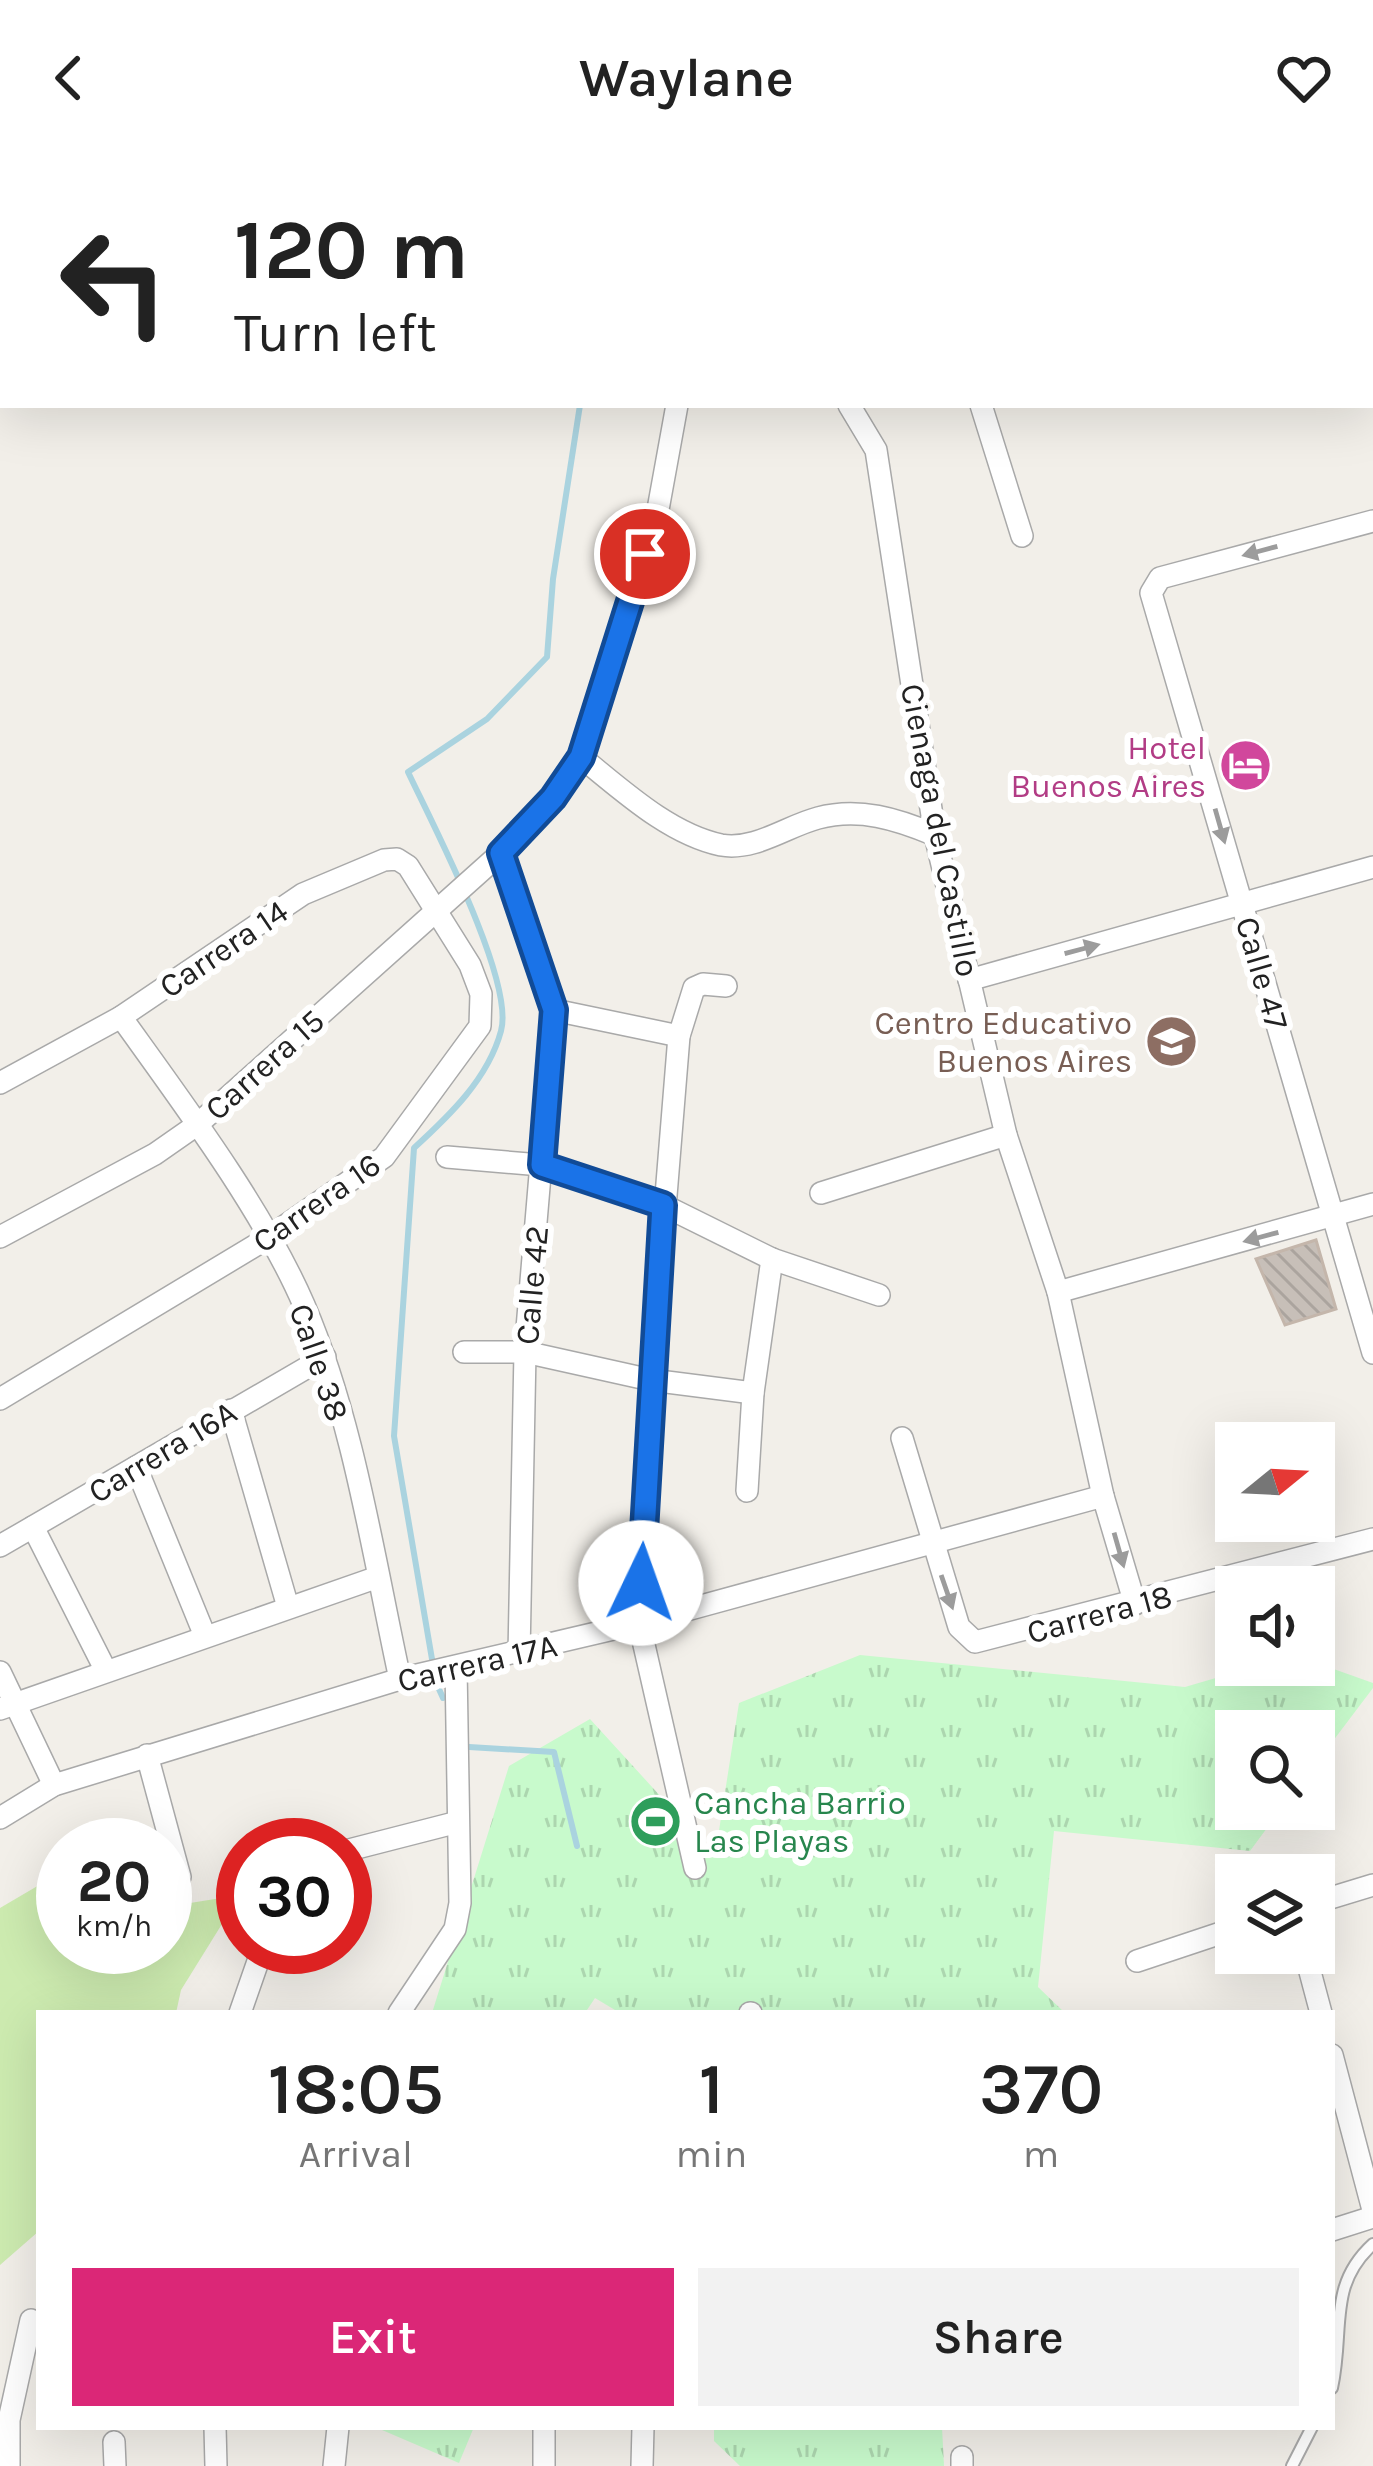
<!DOCTYPE html>
<html lang="en">
<head>
<meta charset="utf-8">
<style>
  :root { --surface:#fff; --page:#f2f2f2; --text:#222; --muted:#767676; --accent:#db2777 }
  body { margin:0; font-family:Karla,sans-serif; background:var(--page); color:var(--text); height:100vh; display:flex; flex-direction:column; font-size:45px; white-space:nowrap }
  * { box-sizing:border-box; margin:0 }
  p { font-size:39px; color:var(--muted) }
  .icon { flex:none; width:66px; height:66px; fill:none; stroke:currentColor; stroke-width:2; stroke-linecap:round; stroke-linejoin:round }
  .map { position:relative; flex:1; overflow:hidden }
  .drawer { position:absolute; left:36px; top:1854px; width:1299px; height:420px; display:flex; flex-direction:column; background:var(--surface); border-radius:0px; box-shadow:0 12px 48px #0002 }
  .drawer>* { flex:none }
  .guide { position:absolute; left:0px; top:0px; width:1374px; height:252px; box-shadow:0 12px 48px #0002; background:#fff; color:var(--text); overflow:hidden }
  .needle { width:78px; rotate:72deg }
  .buttons { position:absolute; left:1215px; top:1266px; display:grid; gap:24px }
  .buttons a { display:grid; place-items:center; width:120px; height:120px; border-radius:0px; background:var(--surface); box-shadow:0 12px 48px #0002; font-size:60px }
  .speed { position:absolute; left:36px; top:1662px; display:flex; gap:24px; font-size:60px; font-weight:700; text-align:center }
  .speed>* { display:grid; place-content:center; width:156px; height:156px; border-radius:50%; background:var(--surface); box-shadow:0 12px 48px #0002; line-height:1 }
  .speed small { font-size:30px; font-weight:400 }
  .speed .limit { border:18px solid #d22; background:#fff; color:#111 }
  .pin { position:absolute; display:grid; place-items:center; width:102px; height:102px; color:#fff; margin:-51px; border:6px solid #fff; border-radius:50%; box-shadow:0 3px 12px #0007 }
  .me { position:absolute; width:132px; margin:-66px; rotate:3deg; stroke-linejoin:round; filter:drop-shadow(0 0 9px #0008) }
  .turn { display:flex; align-items:center; gap:42px; height:252px; padding:0 36px; font-size:54px }
  .turn .icon { width:156px; height:156px; stroke-width:2.5 }
  .turn b { display:block; font-size:84px; line-height:102px }
  .eta { display:flex; justify-content:space-evenly; align-items:center; height:204px; text-align:center }
  .eta b { font-size:72px; font-weight:600; line-height:84px }
  .button { display:flex; gap:24px; margin-top:auto; padding:24px 36px }
  .button a { flex:1; height:138px; border-radius:0px; background:var(--accent); color:#fff; font-size:48px; font-weight:600; line-height:138px; text-align:center }
  .button a+a { background:var(--page); color:var(--text) }
  header { display:flex; justify-content:space-between; align-items:center; height:156px; padding:0 36px; background:var(--surface); font-size:54px; font-weight:600 }
  .map>svg:first-child { display:block }
  .grass { fill:#cdebb0 }
  .park { fill:url(#park-tufts) }
  .lines { fill:none; stroke-linecap:round; stroke-linejoin:round }
  .stream { stroke:#aad3df; stroke-width:6 }
  .building { fill:url(#building-back-hatch); stroke:#c4b6ab; stroke-width:3 }
  .lane-casing { stroke:#a9a9a9; stroke-width:14 }
  .street-casing { stroke:#a9a9a9; stroke-width:24 }
  .lane { stroke:#fff; stroke-width:10 }
  .street { stroke:#fff; stroke-width:21 }
  .oneway { fill:#9c9c9c }
  .route-casing { stroke:#114b97; stroke-width:30 }
  .route { stroke:#1a73e8; stroke-width:21 }
  .labels { text-anchor:middle; stroke-width:12; stroke-linejoin:round; paint-order:stroke }
  .hotel-label { font-size:33px; fill:#b23c85; stroke:#fff; text-anchor:end }
  .street-label { font-size:33px; fill:#222; stroke:#fff }
  .education-label { font-size:33px; fill:#785e54; stroke:#fff; text-anchor:end }
  .leisure-label { font-size:33px; fill:#27864d; stroke:#fff; text-anchor:start }
</style>
</head>
<body>
<header><svg class="icon" aria-label="back" viewBox="0 0 24 24"><path d="M15 5l-7 7 7 7"/></svg>Waylane<svg class="icon" aria-label="heart" viewBox="0 0 24 24"><path d="M12 20l-8-8c-3-5 5-10 8-4 3-6 11-1 8 4z"/></svg></header>
<div class="map">
<svg width="1373" height="2310" viewBox="0 0 1373 2310">
  <defs>
    <pattern id="park-tufts" width="24" height="20" patternUnits="userSpaceOnUse" patternTransform="scale(3)"><rect width="24" height="20" fill="#c8facc"/><path d="M3 7l-1-3M5 7V3M7 7l1-3M15 17l-1-3M17 17v-4M19 17l1-3" fill="none" stroke="#acd6af"/></pattern>
    <pattern id="building-back-hatch" width="6" height="6" patternUnits="userSpaceOnUse" patternTransform="scale(3)"><rect width="6" height="6" fill="#c7bfb8"/><path d="M-1 5l2 2M0 0l6 6M5-1l2 2" fill="none" stroke="#aba49e"/></pattern>
  </defs>
  <rect width="100%" height="100%" fill="#f2efe9"/>
  <polygon class="grass" points="63,1715 63,1791 165,1791 165,1751 240,1739 181,1834 176,1857 39,1857 39,2075 0,2109 0,1752"/>
  <g class="park">
    <polygon points="860,1499 1185,1531 1260,1509 1314,1506 1373,1527 1373,1532 1314,1610 1314,1575 1236,1575 1236,1653 1281,1653 1250,1695 1054,1675 1038,1831 1065,1857 620,1857 595,1842 585,1857 432,1857 509,1610 590,1563 715,1700 739,1547"/>
    <polygon points="375,2271 474,2271 459,2307"/>
    <polygon points="714,2271 942,2271 944,2310 740,2310 714,2285"/>
  </g>
  <g class="lines">
    <g class="stream">
      <polyline points="514,0 515,3"/>
      <path d="M433 1509 394 1280 414 992C449 960 488 923 501 875 515 825 432 667 408 616L487 563 547 501 553 423 580 249"/>
      <polyline points="434,1522 443,1542"/>
      <polyline points="469,1591 554,1596 577,1690"/>
    </g>
  </g>
  <polygon class="building" points="1316,1084 1336,1153 1285,1169 1256,1103"/>
  <g class="lines">
    <defs>
      <g id="lane">
        <path d="M1332 2232C1345 2173 1327 2130 1373 2088"/>
        <polyline points="1292,2310 1312,2271"/>
      </g>
      <g id="street">
        <polyline points="628,0 629,3"/>
        <polyline points="877,0 878,3"/>
        <polyline points="1371,31 1373,31"/>
        <polyline points="849,249 876,294 935,679 1006,979 1058,1136 1103,1340 1135,1448"/>
        <polyline points="981,249 1022,380"/>
        <polyline points="1373,365 1160,422 1151,437 1373,1197"/>
        <path d="M581 601C622 634 669 678 721 689 755 695 787 670 818 662 859 651 897 663 935 679"/>
        <polyline points="501,697 554,854 525,1196 519,1498"/>
        <polyline points="969,824 1373,711"/>
        <polyline points="554,854 679,880"/>
        <path d="M121 861C182 946 263 1054 304 1149 354 1266 373 1399 400 1523"/>
        <polyline points="0,927 121,861 303,738 384,704 397,703 408,710 470,809 481,838 480,870 384,1001 266,1083 0,1243"/>
        <polyline points="447,1001 541,1009 663,1049 772,1103 879,1139"/>
        <polyline points="821,1037 1006,979"/>
        <polyline points="0,1081 155,998 198,968 501,697 553,642 581,601 657,359 677,249"/>
        <polyline points="1058,1136 1373,1048"/>
        <polyline points="464,1196 525,1196 651,1224 753,1237"/>
        <polyline points="231,1254 288,1451"/>
        <polyline points="902,1282 959,1471 975,1486 1373,1383"/>
        <polyline points="136,1311 205,1480"/>
        <polyline points="747,1335 753,1237 772,1103"/>
        <polyline points="33,1371 106,1515"/>
        <polyline points="0,1390 325,1201"/>
        <polyline points="0,1516 54,1629"/>
        <polyline points="0,1553 378,1421"/>
        <polyline points="147,1599 180,1721"/>
        <polyline points="0,1662 54,1629 400,1523 639,1467 1103,1340"/>
        <polyline points="345,1695 458,1666"/>
        <polyline points="695,1712 639,1467 651,1224 679,880 694,832 703,828 726,830"/>
        <polyline points="1314,1747 1373,1729"/>
        <polyline points="1305,1797 1321,1857"/>
        <polyline points="1137,1805 1236,1772"/>
        <polyline points="240,1857 263,1791"/>
        <polyline points="399,1857 455,1773 460,1747 456,1511"/>
        <polyline points="750,1857 751,1857"/>
        <polyline points="1332,1899 1373,2054"/>
        <polyline points="1332,2074 1373,2061"/>
        <polyline points="215,2271 216,2310"/>
        <polyline points="114,2286 115,2310"/>
        <polyline points="962,2301 962,2310"/>
        <polyline points="9,2310 9,2264 31,2164"/>
        <polyline points="334,2310 338,2271"/>
        <polyline points="544,2310 544,2271"/>
        <polyline points="642,2310 643,2271"/>
      </g>
    </defs>
    <use href="#lane" class="lane-casing"/>
    <use href="#street" class="street-casing"/>
    <use href="#lane" class="lane"/>
    <use href="#street" class="street"/>
  </g>
  <defs><path id="oneway-solid" d="M-6-.8H1V-3.2L6.5 0L1 3.2V.8H-6Z" transform="scale(3)"/></defs>
  <g class="oneway">
    <use href="#oneway-solid" transform="translate(1260 395) rotate(165)"/>
    <use href="#oneway-solid" transform="translate(1220 670) rotate(74)"/>
    <use href="#oneway-solid" transform="translate(1082 793) rotate(-15)"/>
    <use href="#oneway-solid" transform="translate(1261 1081) rotate(165)"/>
    <use href="#oneway-solid" transform="translate(1119 1394) rotate(74)"/>
    <use href="#oneway-solid" transform="translate(947 1436) rotate(71)"/>
  </g>
  <g class="lines">
    <defs>
      <polyline id="route" points="641,1427 663,1049 542,1009 554,854 501,697 553,642 581,601 645,398"/>
    </defs>
    <use href="#route" class="route-casing"/>
    <use href="#route" class="route"/>
  </g>
  <defs>
    <symbol id="hotel-disc" viewBox="-11 -11 22 22"><circle r="9.5" fill="#d1479c" stroke="#fff"/><path d="M-6-4.5h1.5V1H6V5H4.5V3h-9V5H-6ZM-4 0a1.8 1.8 0 1 1 3.6 0ZM.5 0V-2.5h3Q6-2.5 6 0Z" fill="#fff"/></symbol>
    <symbol id="school-disc" viewBox="-11 -11 22 22"><circle r="9.5" fill="#8d6e63" stroke="#fff"/><path d="M0-5L7-2L0 1L-7-2ZM-4 1L0 2.5L4 1V4Q0 6-4 4Z" fill="#fff"/></symbol>
    <symbol id="stadium-disc" viewBox="-11 -11 22 22"><circle r="9.5" fill="#2e9e5b" stroke="#fff"/><path d="M0-5a6.5 5 0 1 0 0 10a6.5 5 0 1 0 0-10ZM-3.5-1.8h7v3.6h-7Z" fill="#fff"/></symbol>
  </defs>
  <g fill-rule="evenodd">
    <use href="#hotel-disc" x="1216" y="580" width="59" height="59"/>
    <use href="#school-disc" x="1142" y="856" width="59" height="59"/>
    <use href="#stadium-disc" x="626" y="1636" width="59" height="59"/>
  </g>
  <g class="labels">
    <g class="hotel-label">
      <text x="1206" y="603">Hotel<tspan x="1206" dy="38">Buenos Aires</tspan></text>
    </g>
    <g class="street-label">
      <text transform="translate(941 674) rotate(79)" y="12">Cienaga del Castillo</text>
      <text transform="translate(223 792) rotate(-34)" y="12">Carrera 14</text>
      <text transform="translate(1263 817) rotate(74)" y="12">Calle 47</text>
      <text transform="translate(264 908) rotate(-42)" y="12">Carrera 15</text>
      <text transform="translate(316 1046) rotate(-35)" y="12">Carrera 16</text>
      <text transform="translate(531 1129) rotate(-85)" y="12">Calle 42</text>
      <text transform="translate(320 1206) rotate(71)" y="12">Calle 38</text>
      <text transform="translate(162 1295) rotate(-31)" y="12">Carrera 16A</text>
      <text transform="translate(1099 1457) rotate(-15)" y="12">Carrera 18</text>
      <text transform="translate(477 1506) rotate(-13)" y="12">Carrera 17A</text>
    </g>
    <g class="education-label">
      <text x="1132" y="878">Centro Educativo<tspan x="1132" dy="38">Buenos Aires</tspan></text>
    </g>
    <g class="leisure-label">
      <text x="694" y="1658">Cancha Barrio<tspan x="694" dy="38">Las Playas</tspan></text>
    </g>
  </g>
</svg>
<div class="buttons">
<a><svg class="needle" viewBox="-14 -14 28 28"><path d="M0-13l5 13h-10z" fill="#e53935"/><path d="M0 13l5-13h-10z" fill="#767676"/></svg></a>
<a><svg class="icon" aria-label="sound" viewBox="0 0 24 24"><path d="M4 9h4l5-4v14l-5-4H4zM17 9q2 3 0 6"/></svg></a>
<a><svg class="icon" aria-label="search" viewBox="0 0 24 24"><circle cx="10" cy="10" r="6"/><path d="M15 15l6 6"/></svg></a>
<a><svg class="icon" aria-label="layers" viewBox="0 0 24 24"><path d="M12 4l9 5-9 5-9-5zM3 14l9 5 9-5"/></svg></a>
</div>
<div class="speed"><div>20<small>km/h</small></div><div class="limit">30</div></div>
<div class="pin" style="left:645px;top:398px;background:#d93025"><svg class="icon" aria-label="arrive" viewBox="0 0 24 24"><path d="M6 21V4h12l-3 4 3 4H6"/></svg></div>
<svg class="me" style="left:641px;top:1427px" viewBox="-20 -20 40 40"><circle r="19" fill="#fff"/><path d="M0-13L10 11 0 6-10 11z" fill="#1a73e8"/></svg>
<div class="guide">
<div class="turn"><svg class="icon" aria-label="left" viewBox="0 0 24 24"><path d="M17 20v-9H6M10 6l-5 5 5 5"/></svg><div><b>120 m</b>Turn left</div></div>
</div>
<section class="drawer">
<div class="eta">
<div><b>18:05</b><p>Arrival</p></div>
<div><b>1</b><p>min</p></div>
<div><b>370</b><p>m</p></div>
</div>
<div class="button"><a>Exit</a><a>Share</a></div>
</section>
</div>
</body>
</html>
